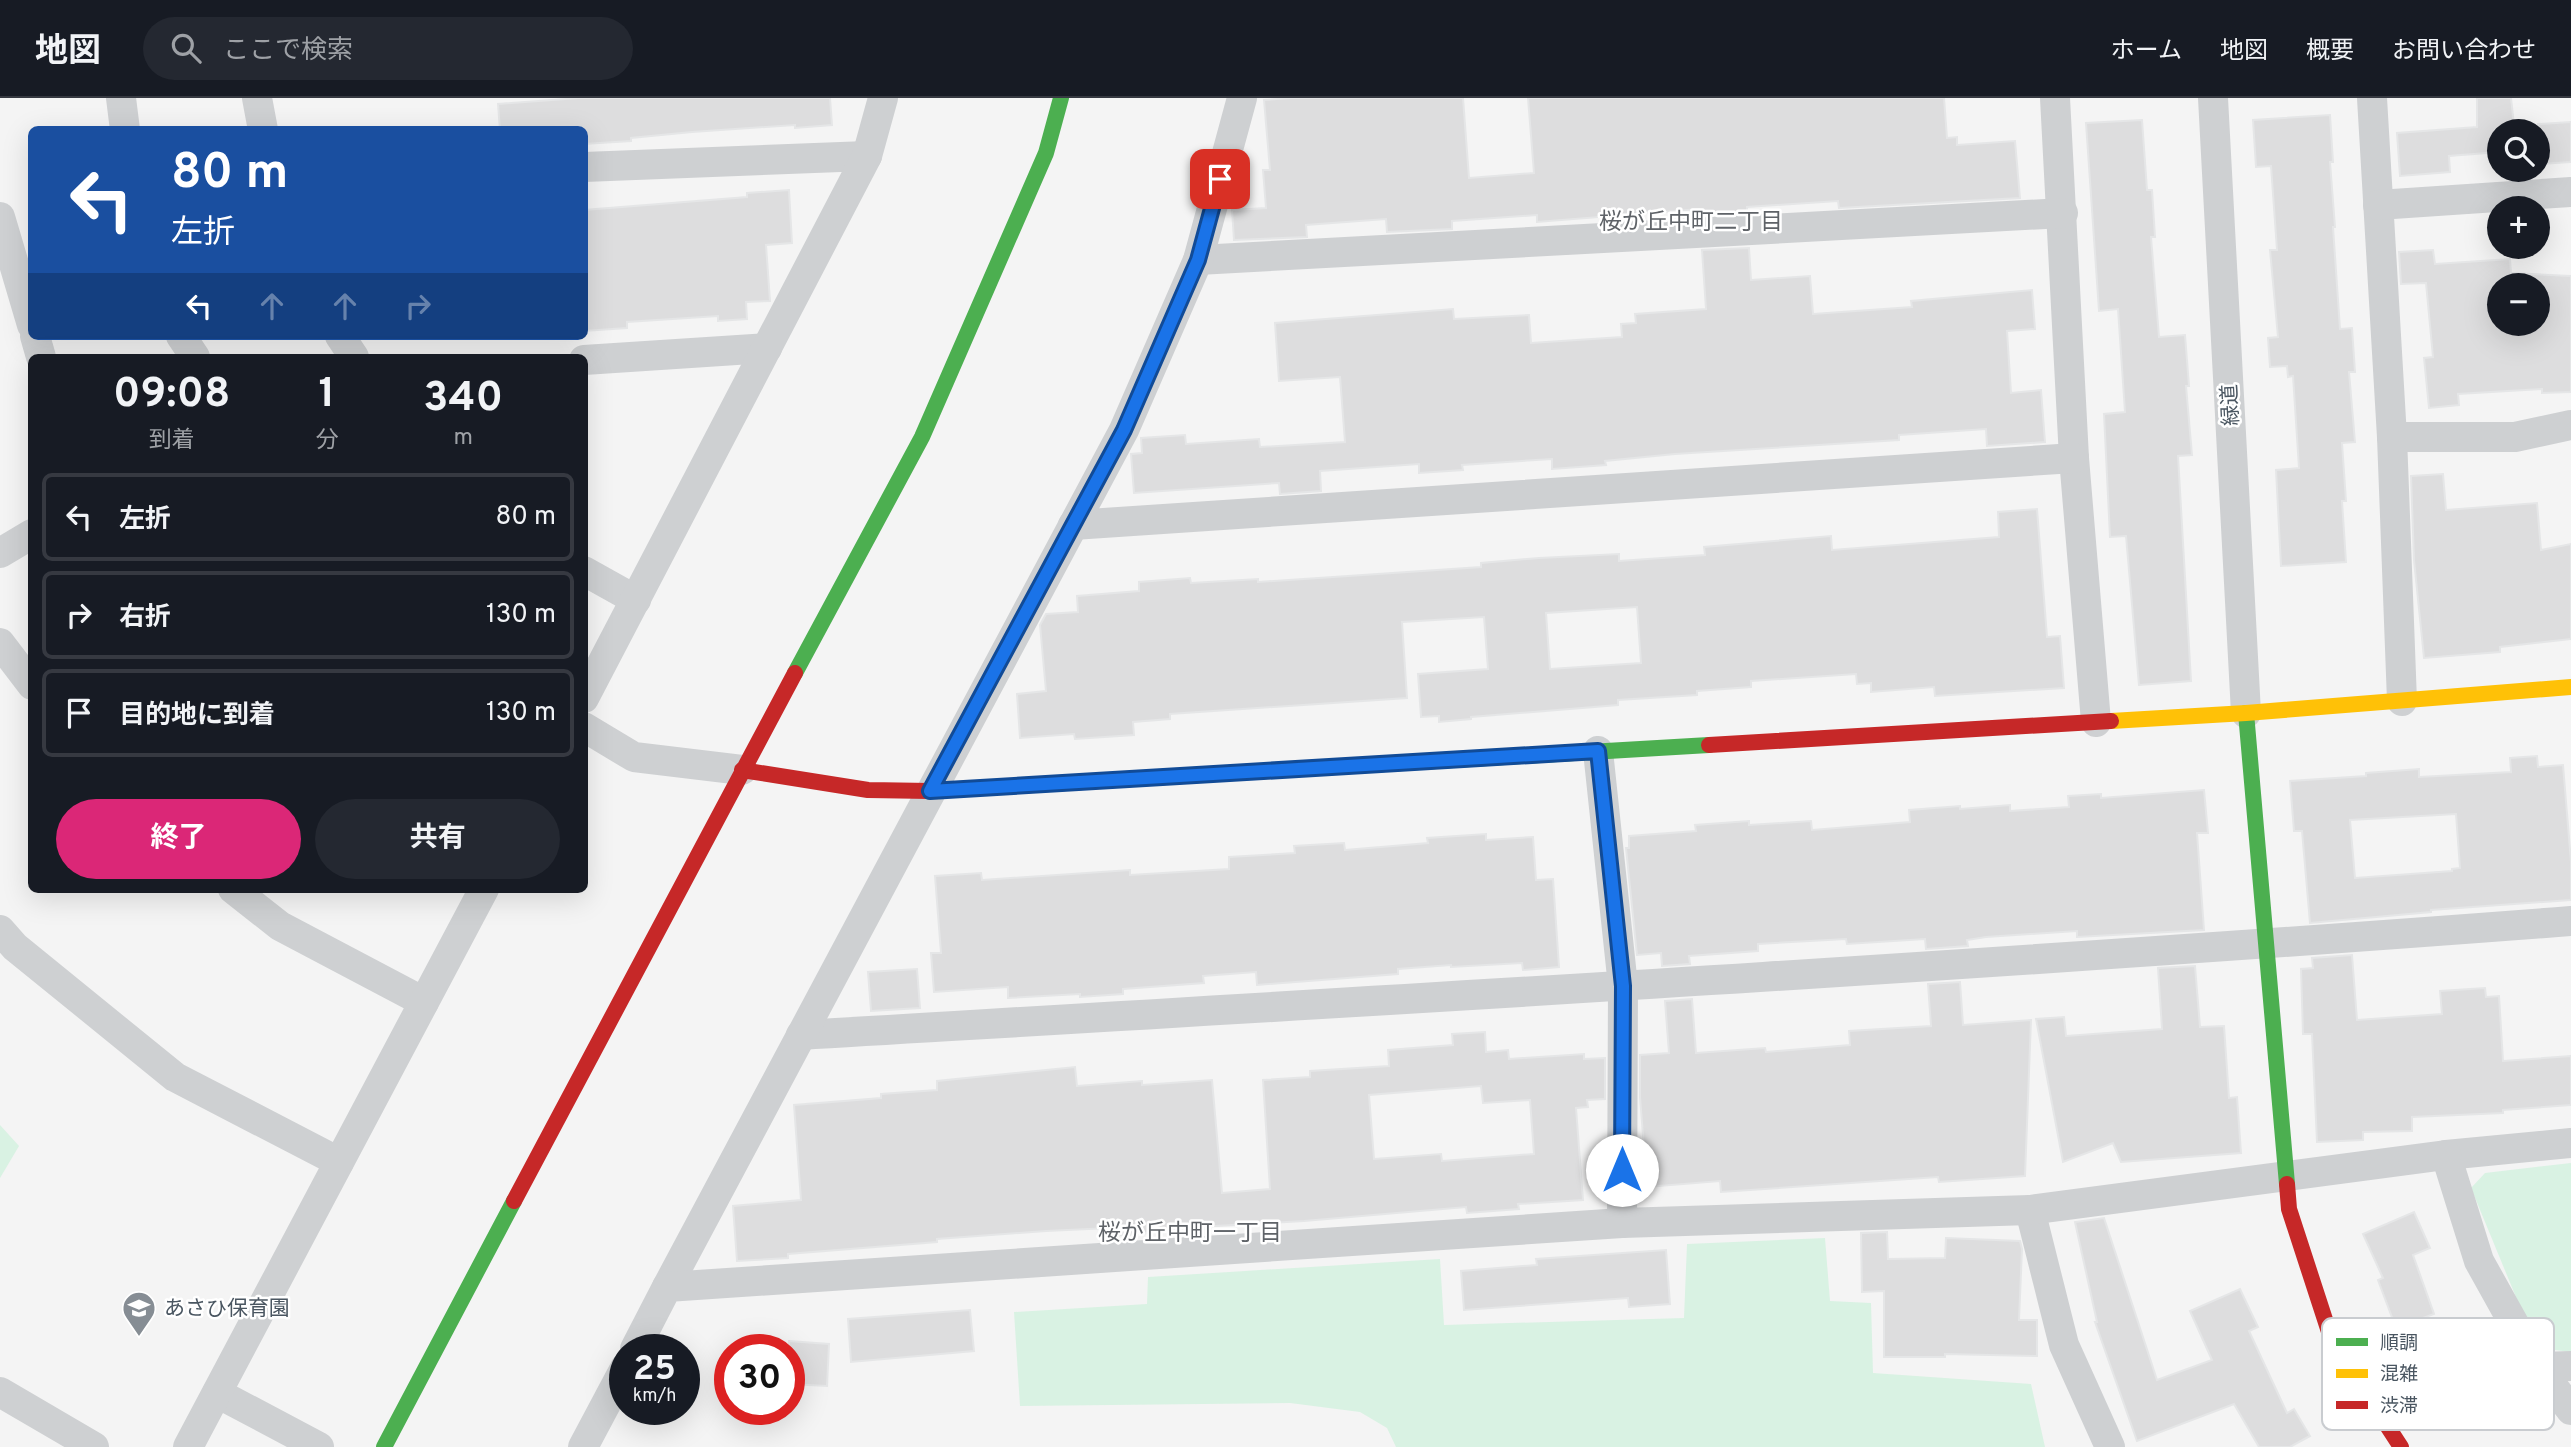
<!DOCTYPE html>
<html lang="ja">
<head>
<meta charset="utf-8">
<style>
  :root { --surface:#171b24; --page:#242831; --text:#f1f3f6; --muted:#9ea1a6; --line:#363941; --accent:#db2777 }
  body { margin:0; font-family:Overpass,"Noto Sans JP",sans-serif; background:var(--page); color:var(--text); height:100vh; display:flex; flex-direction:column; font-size:26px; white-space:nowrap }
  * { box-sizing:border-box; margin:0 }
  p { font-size:23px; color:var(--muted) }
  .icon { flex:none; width:38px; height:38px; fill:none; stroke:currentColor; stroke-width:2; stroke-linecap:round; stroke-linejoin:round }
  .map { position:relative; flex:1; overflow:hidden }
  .drawer { position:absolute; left:28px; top:256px; width:560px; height:539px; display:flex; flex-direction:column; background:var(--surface); border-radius:10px; box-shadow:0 7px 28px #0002 }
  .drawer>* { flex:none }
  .banner { position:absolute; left:28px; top:28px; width:560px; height:214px; border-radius:10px; box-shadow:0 7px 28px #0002; background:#1a4fa0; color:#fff; overflow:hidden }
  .tools { position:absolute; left:2487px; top:21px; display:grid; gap:14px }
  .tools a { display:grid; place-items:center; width:63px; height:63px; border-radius:50%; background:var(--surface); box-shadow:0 7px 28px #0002; font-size:35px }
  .speed { position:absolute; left:609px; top:1236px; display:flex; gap:14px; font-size:35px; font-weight:700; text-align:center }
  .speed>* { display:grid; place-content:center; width:91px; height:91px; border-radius:50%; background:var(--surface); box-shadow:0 7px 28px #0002; line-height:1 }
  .speed small { font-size:18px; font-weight:400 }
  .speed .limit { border:10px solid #d22; background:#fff; color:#111 }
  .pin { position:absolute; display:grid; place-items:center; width:60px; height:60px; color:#fff; margin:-30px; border-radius:14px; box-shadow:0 4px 10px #0006 }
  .me { position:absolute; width:77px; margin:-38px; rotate:0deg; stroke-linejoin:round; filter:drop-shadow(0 0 5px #0008) }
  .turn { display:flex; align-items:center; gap:24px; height:147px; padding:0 28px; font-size:32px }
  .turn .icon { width:91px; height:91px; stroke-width:2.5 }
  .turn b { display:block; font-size:49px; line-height:60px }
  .lanes { display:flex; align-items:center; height:66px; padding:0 28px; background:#0003; justify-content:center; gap:35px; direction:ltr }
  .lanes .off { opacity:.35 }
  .eta { display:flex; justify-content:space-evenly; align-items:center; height:119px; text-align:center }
  .eta b { font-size:42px; font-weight:700; line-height:49px }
  .action { display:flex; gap:14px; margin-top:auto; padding:14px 28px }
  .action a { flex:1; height:80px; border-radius:42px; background:var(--accent); color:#fff; font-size:28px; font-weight:700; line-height:80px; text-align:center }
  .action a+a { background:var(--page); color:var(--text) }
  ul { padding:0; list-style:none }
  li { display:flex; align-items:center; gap:21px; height:88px; margin:0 14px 10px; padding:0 14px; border:4px solid var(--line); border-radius:10px }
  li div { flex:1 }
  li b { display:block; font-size:26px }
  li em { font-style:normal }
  header { display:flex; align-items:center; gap:42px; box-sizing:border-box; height:98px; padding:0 35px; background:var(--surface); border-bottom:2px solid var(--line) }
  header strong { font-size:33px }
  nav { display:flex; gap:38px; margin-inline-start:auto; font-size:24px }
  .search { width:490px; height:63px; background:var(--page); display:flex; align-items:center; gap:18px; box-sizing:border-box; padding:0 24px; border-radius:38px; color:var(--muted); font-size:26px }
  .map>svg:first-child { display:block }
  .green { fill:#d9f2e3 }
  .building { fill:#ddddde; stroke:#e5e6e7; stroke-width:2; fill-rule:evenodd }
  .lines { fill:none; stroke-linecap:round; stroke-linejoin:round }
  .street { stroke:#ced0d2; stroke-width:30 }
  .fast { stroke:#4caf50; stroke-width:16 }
  .slow { stroke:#ffc107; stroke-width:16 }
  .jam { stroke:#c62828; stroke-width:16 }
  .route-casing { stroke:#114b97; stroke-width:18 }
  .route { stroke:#1a73e8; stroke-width:12 }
  .labels { text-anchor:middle; stroke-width:5; stroke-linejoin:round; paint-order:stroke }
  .street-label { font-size:21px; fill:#4a5661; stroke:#fff }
  .poi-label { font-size:21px; fill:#4a5661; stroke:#fff; text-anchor:start }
  .neighbourhood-label { font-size:23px; fill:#5f6368; stroke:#fff }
  .key { fill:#fff; stroke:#c9ccd0; stroke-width:2 }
  .key-label { font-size:19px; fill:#4a5661 }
</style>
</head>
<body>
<header>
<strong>地図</strong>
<div class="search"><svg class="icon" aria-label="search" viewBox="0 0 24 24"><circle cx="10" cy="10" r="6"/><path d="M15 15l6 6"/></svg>ここで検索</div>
<nav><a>ホーム</a><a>地図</a><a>概要</a><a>お問い合わせ</a></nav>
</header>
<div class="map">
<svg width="2571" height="1349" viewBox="0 0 2571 1349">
  <rect width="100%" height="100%" fill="#f4f4f4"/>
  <g class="green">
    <polygon points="0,1027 19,1048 0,1080"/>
    <polygon points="2571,1065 2571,1254 2537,1250 2471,1090 2485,1075"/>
    <polygon points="1825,1140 1830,1203 1871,1205 1873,1275 2031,1286 2045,1349 1396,1349 1387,1330 1360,1314 1290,1305 1020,1308 1014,1214 1147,1206 1148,1179 1440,1161 1444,1227 1684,1220 1687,1146"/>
  </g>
  <g class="building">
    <polygon points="579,0 830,0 832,27 795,30 795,27 692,34 631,40 631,43 584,46 584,32 500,32 498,6"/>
    <polygon points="1291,0 1463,0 1469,80 1534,75 1528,0 1944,0 1947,40 1957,39 1957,47 2015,43 2020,100 1839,110 1838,103 1747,109 1747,115 1700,117 1699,111 1537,124 1537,117 1452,123 1452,131 1387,134 1386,121 1306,127 1307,139 1234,142 1232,112 1266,110 1263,72 1270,72 1264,2"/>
    <polygon points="2477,0 2511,0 2514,27 2528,26 2529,33 2499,33 2499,54 2449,58 2450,74 2400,78 2397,35 2477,29"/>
    <polygon points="2330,17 2333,64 2330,64 2335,129 2333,129 2340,231 2352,230 2355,274 2349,274 2355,344 2342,345 2346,403 2342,403 2346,464 2281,468 2276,372 2299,370 2293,278 2288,279 2287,268 2270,269 2268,240 2278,239 2270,152 2277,152 2271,68 2256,69 2253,22"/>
    <polygon points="2142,22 2147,92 2152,92 2155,139 2151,139 2159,239 2185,237 2189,288 2186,288 2192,357 2178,358 2191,583 2139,587 2126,438 2110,439 2104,316 2125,314 2118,211 2099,213 2086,25"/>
    <polygon points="2571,24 2571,64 2538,66 2538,26"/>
    <polygon points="789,92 792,145 766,147 770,203 746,204 747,221 718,223 718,218 627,224 627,230 584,233 584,112 747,99 747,95"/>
    <polygon points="1749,150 1751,182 1810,178 1813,216 1912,209 1911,203 2032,192 2035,231 2007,233 2011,295 2041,292 2045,344 1987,348 1986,331 1899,337 1899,342 1675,356 1605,363 1606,367 1552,371 1552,361 1462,367 1463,372 1419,375 1419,366 1320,373 1321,393 1280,396 1279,385 1134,395 1131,356 1142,355 1141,340 1185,337 1186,346 1259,341 1260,349 1345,344 1340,279 1279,283 1275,225 1453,211 1454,221 1529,217 1531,245 1622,239 1621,226 1636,225 1635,216 1706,211 1702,152"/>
    <path d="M2433 152 2435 166 2510 161 2511 175 2571 178V294L2542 295V291L2458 296 2459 307 2429 310 2424 260 2433 259 2426 185 2401 186 2399 154ZM2499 187H2538V226H2499Z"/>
    <polygon points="2443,376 2446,412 2537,405 2541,452 2571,446 2571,541 2500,549 2500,554 2424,560 2414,462 2411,378"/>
    <path d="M2037 411 2047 539 2060 538 2064 590 1935 598 1934 589 1871 594V585L1857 586 1856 576 1751 583V589L1697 593V597L1618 602V607L1471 619V621L1439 624V618L1421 619 1418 576 1488 571 1484 519 1402 524 1407 600 1170 616V621L1133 624 1134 637 1075 641 1074 636 1020 640 1017 596 1046 593 1040 527 1046 516 1078 514 1077 498 1139 493V484L1190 480 1191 485 1258 481V484L1481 469V465L1539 460 1619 456V463L1705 457 1704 449 1831 438 1832 452 1999 439 1998 414ZM1637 509 1641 565 1550 571 1546 515Z"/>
    <path d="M2537 658 2538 669 2563 667 2571 764V802L2431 812V814L2310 825 2302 733H2294L2290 683 2366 678V675L2419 671V679L2511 674 2510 660ZM2456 716 2460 770 2452 771V773L2355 780 2350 722Z"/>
    <polygon points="2204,692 2208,735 2197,735 2204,832 2077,839 2077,833 1986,839 1967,842 1968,848 1926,851 1925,841 1847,846 1846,841 1758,846 1758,853 1689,858 1690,866 1662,868 1661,855 1637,857 1626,750 1629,750 1629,738 1696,733 1695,727 1749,723 1749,727 1811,723 1812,732 1910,724 1909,712 1960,708 1960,711 2010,707 2010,713 2069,709 2068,698 2101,696 2101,700"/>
    <polygon points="1486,736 1486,742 1533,739 1536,782 1553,781 1559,869 1523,872 1522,865 1451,869 1451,867 1398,871 1398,876 1257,887 1256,874 1203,878 1204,885 1123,891 1123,896 1080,899 1080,896 1008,900 1008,889 934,894 931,855 941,855 935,778 981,775 982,782 1130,772 1130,777 1229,771 1229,759 1295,755 1294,748 1344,745 1345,752 1428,745 1427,740"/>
    <polygon points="2352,857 2357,922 2442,916 2440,893 2485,890 2486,899 2499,898 2503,963 2571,958 2571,1007 2503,1012 2503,1015 2412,1019 2412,1033 2363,1034 2363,1042 2317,1044 2312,936 2303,936 2301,871 2313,870 2312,860"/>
    <polygon points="2195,868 2200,929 2224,928 2229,1000 2237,999 2241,1055 2121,1064 2113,1045 2063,1064 2036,921 2064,919 2066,938 2162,931 2158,870"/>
    <polygon points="917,871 920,910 871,913 868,874"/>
    <polygon points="1960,884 1963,927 2031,922 2025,1078 1939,1084 1938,1079 1721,1094 1720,1083 1647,1089 1640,999 1640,957 1669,955 1665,903 1692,901 1696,955 1765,950 1766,954 1850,947 1849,933 1931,928 1928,886"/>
    <path d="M1485 934 1486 954 1508 952 1509 961 1584 956V961L1605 960V1001L1587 1002 1588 1009 1576 1010 1583 1102 1518 1106 1519 1111 1467 1115 1466 1109 1304 1123 1148 1132 1149 1135 1111 1138 1110 1130 1046 1133 937 1141V1144L788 1156V1160L737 1163 733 1108 801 1102 794 1007 881 1000V996L937 992V983L1075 969 1077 988 1142 983V987L1212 982 1222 1095 1270 1091 1263 982 1310 979V973L1389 968 1388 952 1453 947 1452 936ZM1481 988 1483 1005 1530 1002 1534 1056 1442 1063 1441 1056 1374 1061 1369 997Z"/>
    <polygon points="2414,1114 2430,1150 2413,1157 2434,1216 2396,1230 2378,1182 2383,1180 2363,1136"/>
    <polygon points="2104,1120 2157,1282 2212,1262 2190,1213 2240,1191 2258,1229 2249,1233 2287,1315 2294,1311 2310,1338 2290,1349 2259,1349 2234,1306 2137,1343 2095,1224 2097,1224 2075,1124"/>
    <polygon points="1887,1134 1888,1161 1945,1160 1946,1140 2020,1143 2022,1151 2019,1222 2037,1222 2037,1258 1945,1256 1945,1259 1884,1259 1884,1193 1862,1194 1861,1135"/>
    <polygon points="1666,1152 1670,1206 1629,1209 1628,1200 1464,1212 1461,1173 1537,1167 1536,1161"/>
    <polygon points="970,1212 974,1253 851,1264 848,1221"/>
    <polygon points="789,1243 829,1246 827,1288 789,1286"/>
  </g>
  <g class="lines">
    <g class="street">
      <polyline points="121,0 125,32"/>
      <polyline points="257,0 263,32"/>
      <polyline points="2055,0 2074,360 2096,624"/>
      <polyline points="2213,0 2246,615"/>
      <polyline points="2372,0 2392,339 2402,603"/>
      <polyline points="584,69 867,58"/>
      <polyline points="2378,107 2571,94"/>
      <polyline points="0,119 32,227"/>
      <polyline points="1198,162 2063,115"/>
      <polyline points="35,238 41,259"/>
      <polyline points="181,238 195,259"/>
      <polyline points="340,238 354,259"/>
      <polyline points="584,262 767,250"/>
      <polyline points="2392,339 2515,339 2571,327"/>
      <polyline points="1073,427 2074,360"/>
      <polyline points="0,455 32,436"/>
      <polyline points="584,473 636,502"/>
      <polyline points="0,545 32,587"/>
      <polyline points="584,600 867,58 883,0"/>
      <polyline points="584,629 634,659 742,672"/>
      <polyline points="1598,653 1623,888 1622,1125"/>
      <polyline points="233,791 280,828 424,904"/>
      <polyline points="0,832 15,849 175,979 339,1064"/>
      <path d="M801 937C1391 902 1982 868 2571 823"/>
      <polyline points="2446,1057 2571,1045"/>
      <polyline points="2030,1112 2064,1247 2110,1349"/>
      <polyline points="667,1189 1124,332 1198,162 1242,0"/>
      <polyline points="635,1251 667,1189 1622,1125 2030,1112 2446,1057 2479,1163 2538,1269 2571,1312"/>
      <polyline points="2538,1269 2571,1268"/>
      <polyline points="0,1294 94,1349"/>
      <polyline points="217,1295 319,1349"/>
      <polyline points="188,1349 484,791"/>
      <polyline points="583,1349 625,1270"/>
    </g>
    <g class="fast">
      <polyline points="795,575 922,339 1046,55 1061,0"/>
      <polyline points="2246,615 2287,1086"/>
      <polyline points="1216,676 1709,647"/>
      <polyline points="384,1349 514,1103"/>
    </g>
    <polyline class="slow" points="2111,623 2246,615 2571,589"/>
    <g class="jam">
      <polyline points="1709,647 2111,623"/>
      <polyline points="742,672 868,692 930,693 1216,676"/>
      <polyline points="2287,1086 2289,1111 2332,1243 2401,1349"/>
      <polyline points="514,1103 795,575"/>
    </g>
  </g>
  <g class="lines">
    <defs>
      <polyline id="route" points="1220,81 1198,162 1124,332 930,693 1598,653 1623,888 1622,1072"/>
    </defs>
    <use href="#route" class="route-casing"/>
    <use href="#route" class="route"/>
  </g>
  <defs>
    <symbol id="school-pin" viewBox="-11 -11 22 30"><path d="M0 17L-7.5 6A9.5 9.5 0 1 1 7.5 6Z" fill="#868d94" stroke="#fff"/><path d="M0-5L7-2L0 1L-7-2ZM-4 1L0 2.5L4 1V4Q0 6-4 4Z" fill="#fff"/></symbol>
  </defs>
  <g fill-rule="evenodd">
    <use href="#school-pin" x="120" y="1191" width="38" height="52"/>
  </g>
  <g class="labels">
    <g class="street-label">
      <text transform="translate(2230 307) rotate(-93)" y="7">緑道</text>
    </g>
    <g class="poi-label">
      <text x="164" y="1217">あさひ保育園</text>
    </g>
    <g class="neighbourhood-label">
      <text x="1691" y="131">桜が丘中町二丁目</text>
      <text x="1190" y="1142">桜が丘中町一丁目</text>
    </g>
  </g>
  <rect x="2322" y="1220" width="232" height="112" rx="10" class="key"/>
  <rect x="2336" y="1240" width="32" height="8" fill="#4caf50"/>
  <rect x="2336" y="1271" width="32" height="9" fill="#ffc107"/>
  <rect x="2336" y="1303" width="32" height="8" fill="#c62828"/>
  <g class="key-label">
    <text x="2380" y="1251">順調</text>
    <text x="2380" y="1282">混雑</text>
    <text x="2380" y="1314">渋滞</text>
  </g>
</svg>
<div class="tools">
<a><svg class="icon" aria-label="search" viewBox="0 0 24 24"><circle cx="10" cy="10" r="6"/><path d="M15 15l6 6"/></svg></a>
<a>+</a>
<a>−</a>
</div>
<div class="speed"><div>25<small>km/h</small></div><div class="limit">30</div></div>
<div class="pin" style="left:1220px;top:81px;background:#d93025"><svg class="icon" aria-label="arrive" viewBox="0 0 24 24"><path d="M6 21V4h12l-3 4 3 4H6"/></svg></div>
<svg class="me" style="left:1622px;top:1072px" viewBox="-20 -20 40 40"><circle r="19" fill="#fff"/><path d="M0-13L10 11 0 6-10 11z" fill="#1a73e8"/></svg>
<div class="banner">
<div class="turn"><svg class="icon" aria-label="left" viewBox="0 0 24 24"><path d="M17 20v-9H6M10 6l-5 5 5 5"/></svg><div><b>80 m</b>左折</div></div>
<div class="lanes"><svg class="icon" aria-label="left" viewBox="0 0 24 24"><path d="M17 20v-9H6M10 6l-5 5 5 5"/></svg><svg class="icon off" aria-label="ahead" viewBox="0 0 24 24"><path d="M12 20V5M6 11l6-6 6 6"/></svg><svg class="icon off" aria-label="ahead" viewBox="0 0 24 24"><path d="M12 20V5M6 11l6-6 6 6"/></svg><svg class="icon off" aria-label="right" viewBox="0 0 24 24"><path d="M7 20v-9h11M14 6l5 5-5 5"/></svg></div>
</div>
<section class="drawer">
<div class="eta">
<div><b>09:08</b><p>到着</p></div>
<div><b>1</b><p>分</p></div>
<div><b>340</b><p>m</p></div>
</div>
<ul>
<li><svg class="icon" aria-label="left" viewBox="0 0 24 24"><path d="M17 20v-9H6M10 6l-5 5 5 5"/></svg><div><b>左折</b></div><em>80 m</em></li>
<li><svg class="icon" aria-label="right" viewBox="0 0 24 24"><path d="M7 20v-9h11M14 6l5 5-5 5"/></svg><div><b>右折</b></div><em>130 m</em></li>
<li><svg class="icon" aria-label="arrive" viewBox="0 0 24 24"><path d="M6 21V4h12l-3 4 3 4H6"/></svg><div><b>目的地に到着</b></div><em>130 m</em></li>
</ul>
<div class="action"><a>終了</a><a>共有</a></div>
</section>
</div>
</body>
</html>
